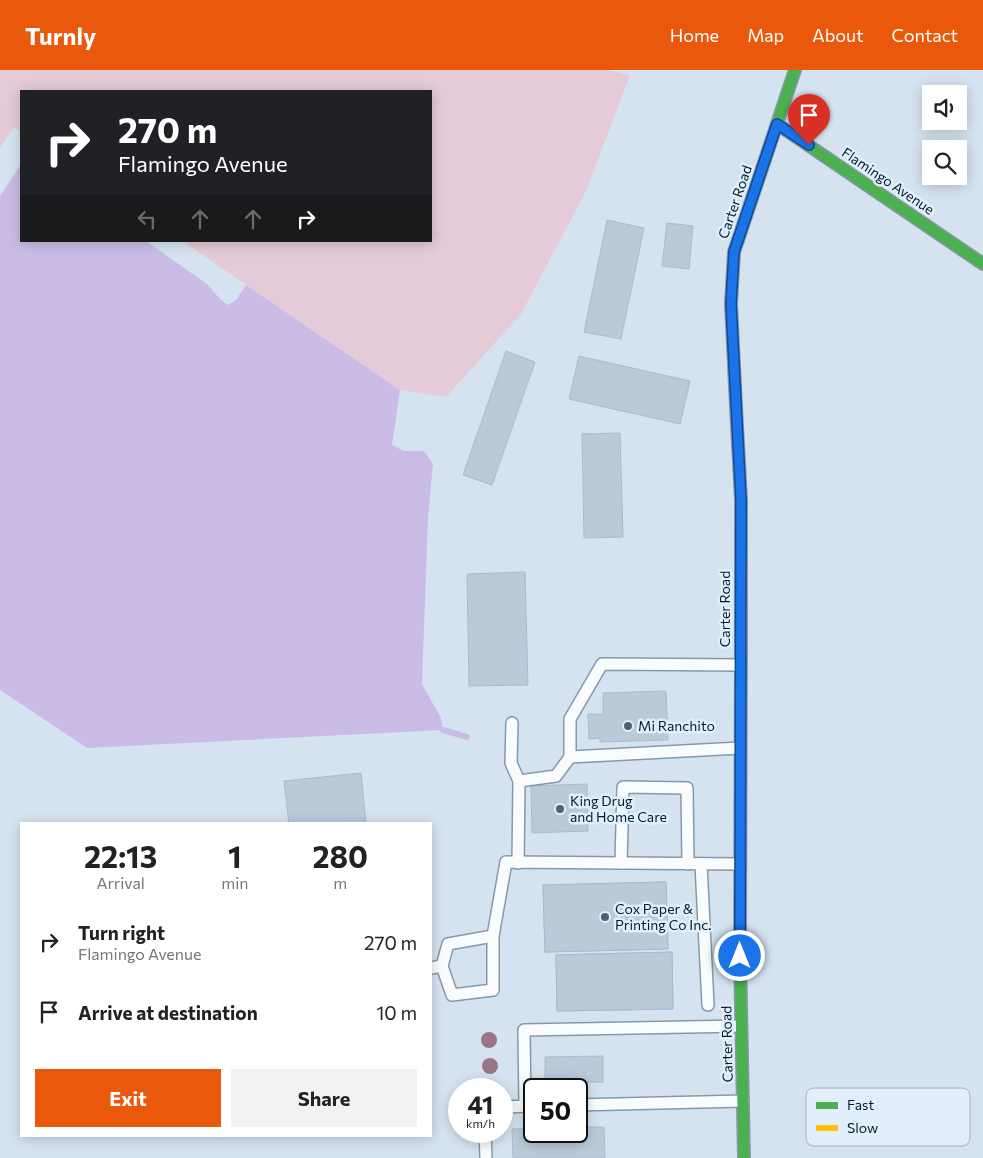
<!DOCTYPE html>
<html lang="en">
<head>
<meta charset="utf-8">
<style>
  :root { --surface:#fff; --page:#f2f2f2; --text:#222; --muted:#767676; --accent:#ea580c }
  body { margin:0; font-family:Commissioner,sans-serif; background:var(--page); color:var(--text); height:100vh; display:flex; flex-direction:column; font-size:19px; white-space:nowrap }
  * { box-sizing:border-box; margin:0 }
  p { font-size:16px; color:var(--muted) }
  .icon { flex:none; width:28px; height:28px; fill:none; stroke:currentColor; stroke-width:2; stroke-linecap:round; stroke-linejoin:round }
  .map { position:relative; flex:1; overflow:hidden }
  .drawer { position:absolute; left:20px; top:752px; width:412px; height:315px; display:flex; flex-direction:column; background:var(--surface); border-radius:0px; box-shadow:0 2px 12px #0003 }
  .drawer>* { flex:none }
  .hud { position:absolute; left:20px; top:20px; width:412px; height:152px; border-radius:0px; box-shadow:0 2px 12px #0003; background:#202124; color:#fff; overflow:hidden }
  .controls { position:absolute; left:922px; top:15px; display:grid; gap:10px }
  .controls a { display:grid; place-items:center; width:45px; height:45px; border-radius:0px; background:var(--surface); box-shadow:0 2px 12px #0003; font-size:25px }
  .speed { position:absolute; left:448px; top:1008px; display:flex; gap:10px; font-size:25px; font-weight:700; text-align:center }
  .speed>* { display:grid; place-content:center; width:65px; height:65px; border-radius:50%; background:var(--surface); box-shadow:0 2px 12px #0003; line-height:1 }
  .speed small { font-size:12px; font-weight:400 }
  .speed .limit { border:2px solid #111; border-radius:8px; background:#fff; color:#111 }
  .pin { position:absolute; display:grid; place-items:center; width:42px; height:42px; color:#fff; margin:-51px -21px; border-radius:50% 50% 50% 0; rotate:-45deg; box-shadow:0 0 5px #0007 }
  .pin .icon { rotate:45deg }
  .me { position:absolute; width:55px; margin:-28px; rotate:0deg; stroke-linejoin:round; filter:drop-shadow(0 0 4px #0008) }
  .turn { display:flex; align-items:center; gap:18px; height:105px; padding:0 15px; font-size:22px }
  .turn .icon { width:65px; height:65px; stroke-width:2.5 }
  .turn b { display:block; font-size:35px; line-height:42px }
  .lanes { display:flex; align-items:center; height:48px; padding:0 15px; background:#0003; justify-content:center; gap:25px; direction:ltr }
  .lanes .off { opacity:.35 }
  .eta { display:flex; justify-content:space-evenly; align-items:center; height:85px; text-align:center }
  .eta b { font-size:30px; font-weight:700; line-height:35px }
  .action { display:flex; gap:10px; margin-top:auto; padding:10px 15px }
  .action a { flex:1; height:58px; border-radius:0px; background:var(--accent); color:#fff; font-size:20px; font-weight:700; line-height:58px; text-align:center }
  .action a+a { background:var(--page); color:var(--text) }
  ul { padding:0; list-style:none }
  li { display:flex; align-items:center; gap:15px; height:70px; padding:0 15px }
  li div { flex:1 }
  li b { display:block; font-size:19px }
  li em { font-style:normal }
  header { display:flex; align-items:center; gap:30px; box-sizing:border-box; height:70px; padding:0 25px; background:var(--accent); color:#fff }
  header strong { font-size:24px }
  nav { display:flex; gap:28px; margin-inline-start:auto; font-size:18px }
  .map>svg:first-child { display:block }
  .green { fill:#e4cbd7 }
  .water { fill:#cabce7 }
  .lines { fill:none; stroke-linecap:round; stroke-linejoin:round }
  .stream { stroke:#cabce7; stroke-width:6 }
  .building { fill:#bacad9; stroke:#a9bccd }
  .lane-casing { stroke:#8699aa; stroke-width:14 }
  .fast-casing { stroke:#8699aa; stroke-width:14 }
  .slow-casing { stroke:#8699aa; stroke-width:14 }
  .lane { stroke:#f9fbfd; stroke-width:11 }
  .fast { stroke:#4caf50; stroke-width:11 }
  .slow { stroke:#ffc107; stroke-width:11 }
  .tree { fill:#9a7588 }
  .route-casing { stroke:#114b97; stroke-width:12 }
  .route { stroke:#1a73e8; stroke-width:9 }
  .poi-dot { fill:#4c6274; stroke:#e2effb; stroke-width:2 }
  .labels { text-anchor:middle; stroke-width:5; stroke-linejoin:round; paint-order:stroke }
  .street-label { font-size:14px; fill:#021c31; stroke:#e2effb }
  .poi-label { font-size:14px; fill:#021c31; stroke:#e2effb; text-anchor:start }
  .key { fill:#e2effb; stroke:#9fb0be; stroke-width:1 }
  .key-label { font-size:14px; fill:#021c31 }
</style>
</head>
<body>
<header>
<strong>Turnly</strong>
<nav><a>Home</a><a>Map</a><a>About</a><a>Contact</a></nav>
</header>
<div class="map">
<svg width="983" height="1088" viewBox="0 0 983 1088">
  <rect width="100%" height="100%" fill="#d5e3f0"/>
  <polygon class="green" points="0,0 607,0 630,5 586,121 521,244 446,327 400,320 182,171 431,171 431,21 21,21 21,62 14,57 0,78"/>
  <polygon class="water" points="21,94 21,171 146,171 207,214 221,230 228,235 236,230 246,215 400,320 392,375 404,381 424,381 433,394 428,448 422,614 441,648 443,660 87,678 0,620 0,126"/>
  <g class="lines">
    <polyline class="stream" points="443,660 467,667"/>
  </g>
  <g class="building">
    <polygon points="607,150 644,158 621,269 584,262"/>
    <polygon points="667,153 693,156 689,199 662,196"/>
    <polygon points="506,281 535,292 492,415 463,405"/>
    <polygon points="579,286 690,311 680,354 569,329"/>
    <polygon points="620,363 623,467 584,468 582,364"/>
    <polygon points="525,502 528,615 469,616 467,504"/>
    <polygon points="666,621 668,670 600,672 600,668 589,669 588,644 603,644 603,623"/>
    <polygon points="361,703 366,754 289,754 284,711"/>
    <polygon points="587,714 588,761 532,763 531,716"/>
    <polygon points="666,812 668,879 545,882 543,815"/>
    <polygon points="666,812 668,879 545,882 543,815"/>
    <polygon points="672,882 673,939 557,941 556,885"/>
    <polygon points="672,882 673,939 557,941 556,885"/>
    <polygon points="603,986 603,1012 545,1013 545,987"/>
    <polygon points="576,1057 604,1057 605,1088 513,1088 512,1059 534,1058 534,1061 576,1061"/>
  </g>
  <g class="lines">
    <defs>
      <g id="lane">
        <polyline points="512,653 511,693 519,711"/>
        <polyline points="740,678 570,687 570,649 602,594 740,595"/>
        <polyline points="518,793 519,711 556,706 570,687"/>
        <polyline points="621,793 623,717 687,718 688,794"/>
        <polyline points="701,794 708,935"/>
        <polyline points="442,896 448,874 493,866"/>
        <polyline points="431,898 442,896 452,925 493,920 493,866 506,792 740,794"/>
        <polyline points="576,1035 743,1031"/>
        <polyline points="525,1036 524,960 741,956"/>
        <polyline points="501,1037 534,1036"/>
        <polyline points="485,1061 486,1088"/>
      </g>
      <g id="fast">
        <polyline points="777,54 983,194"/>
        <polyline points="736,337 731,234 734,182 795,0"/>
        <polyline points="741,579 740,886 744,1088"/>
      </g>
      <polyline id="slow" points="736,337 741,430 741,579"/>
    </defs>
    <use href="#lane" class="lane-casing"/>
    <use href="#fast" class="fast-casing"/>
    <use href="#slow" class="slow-casing"/>
    <use href="#lane" class="lane"/>
    <use href="#fast" class="fast"/>
    <use href="#slow" class="slow"/>
  </g>
  <g class="tree">
    <circle cx="489" cy="970" r="8"/>
    <circle cx="490" cy="996" r="8"/>
  </g>
  <g class="lines">
    <defs>
      <polyline id="route" points="740,886 741,430 731,234 734,182 777,54 809,75"/>
    </defs>
    <use href="#route" class="route-casing"/>
    <use href="#route" class="route"/>
  </g>
  <g class="poi-dot">
    <circle cx="628" cy="656" r="5"/>
    <circle cx="560" cy="739" r="5"/>
    <circle cx="605" cy="847" r="5"/>
  </g>
  <g class="labels">
    <g class="street-label">
      <text transform="translate(888 111) rotate(34)" y="5">Flamingo Avenue</text>
      <text transform="translate(735 132) rotate(-71)" y="5">Carter Road</text>
      <text transform="translate(725 539) rotate(-90)" y="5">Carter Road</text>
      <text transform="translate(727 974) rotate(-91)" y="5">Carter Road</text>
    </g>
    <g class="poi-label">
      <text x="638" y="661">Mi Ranchito</text>
      <text x="570" y="736">King Drug<tspan x="570" dy="16">and Home Care</tspan></text>
      <text x="615" y="844">Cox Paper &amp;<tspan x="615" dy="16">Printing Co Inc.</tspan></text>
    </g>
  </g>
  <rect x="806" y="1018" width="164" height="58" rx="8" class="key"/>
  <rect x="816" y="1032" width="22" height="7" fill="#4caf50"/>
  <rect x="816" y="1055" width="22" height="6" fill="#ffc107"/>
  <g class="key-label">
    <text x="847" y="1040">Fast</text>
    <text x="847" y="1063">Slow</text>
  </g>
</svg>
<div class="controls">
<a><svg class="icon" aria-label="sound" viewBox="0 0 24 24"><path d="M4 9h4l5-4v14l-5-4H4zM17 9q2 3 0 6"/></svg></a>
<a><svg class="icon" aria-label="search" viewBox="0 0 24 24"><circle cx="10" cy="10" r="6"/><path d="M15 15l6 6"/></svg></a>
</div>
<div class="speed"><div>41<small>km/h</small></div><div class="limit">50</div></div>
<div class="pin" style="left:809px;top:75px;background:#d93025"><svg class="icon" aria-label="arrive" viewBox="0 0 24 24"><path d="M6 21V4h12l-3 4 3 4H6"/></svg></div>
<svg class="me" style="left:740px;top:886px" viewBox="-20 -20 40 40"><circle r="17" fill="#1a73e8" stroke="#fff" stroke-width="3"/><path d="M0-11L8 9 0 5-8 9z" fill="#fff"/></svg>
<div class="hud">
<div class="turn"><svg class="icon" aria-label="right" viewBox="0 0 24 24"><path d="M7 20v-9h11M14 6l5 5-5 5"/></svg><div><b>270 m</b>Flamingo Avenue</div></div>
<div class="lanes"><svg class="icon off" aria-label="left" viewBox="0 0 24 24"><path d="M17 20v-9H6M10 6l-5 5 5 5"/></svg><svg class="icon off" aria-label="ahead" viewBox="0 0 24 24"><path d="M12 20V5M6 11l6-6 6 6"/></svg><svg class="icon off" aria-label="ahead" viewBox="0 0 24 24"><path d="M12 20V5M6 11l6-6 6 6"/></svg><svg class="icon" aria-label="right" viewBox="0 0 24 24"><path d="M7 20v-9h11M14 6l5 5-5 5"/></svg></div>
</div>
<section class="drawer">
<div class="eta">
<div><b>22:13</b><p>Arrival</p></div>
<div><b>1</b><p>min</p></div>
<div><b>280</b><p>m</p></div>
</div>
<ul>
<li><svg class="icon" aria-label="right" viewBox="0 0 24 24"><path d="M7 20v-9h11M14 6l5 5-5 5"/></svg><div><b>Turn right</b><p>Flamingo Avenue</p></div><em>270 m</em></li>
<li><svg class="icon" aria-label="arrive" viewBox="0 0 24 24"><path d="M6 21V4h12l-3 4 3 4H6"/></svg><div><b>Arrive at destination</b></div><em>10 m</em></li>
</ul>
<div class="action"><a>Exit</a><a>Share</a></div>
</section>
</div>
</body>
</html>
